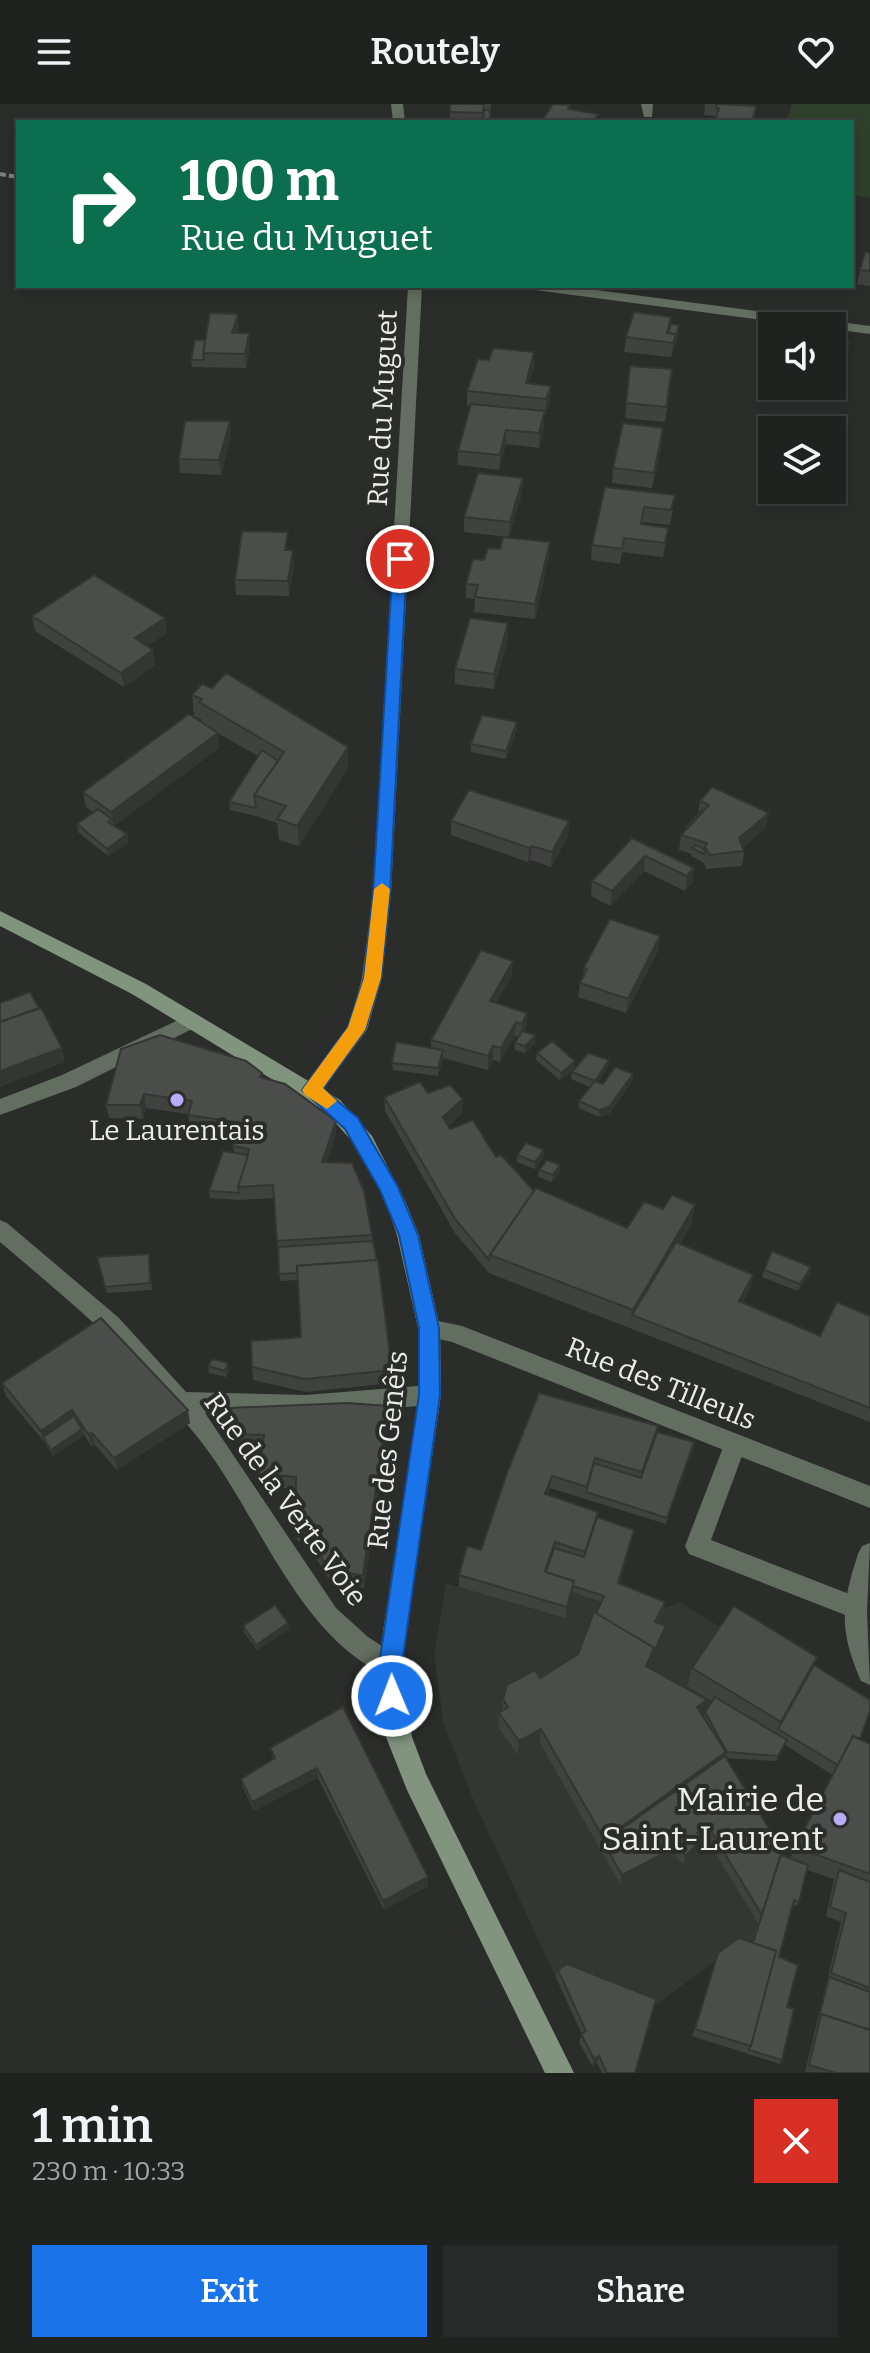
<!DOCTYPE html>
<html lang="en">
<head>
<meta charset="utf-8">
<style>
  :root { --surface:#202220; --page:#282a29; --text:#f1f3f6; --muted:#a2a4a5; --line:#3d3f3e; --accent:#1a73e8 }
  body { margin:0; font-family:Bitter,serif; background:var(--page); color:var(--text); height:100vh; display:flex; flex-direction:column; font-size:30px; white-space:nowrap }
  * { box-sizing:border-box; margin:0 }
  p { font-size:26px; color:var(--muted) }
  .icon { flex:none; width:44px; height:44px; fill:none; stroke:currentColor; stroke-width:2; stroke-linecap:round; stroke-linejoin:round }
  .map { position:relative; height:1969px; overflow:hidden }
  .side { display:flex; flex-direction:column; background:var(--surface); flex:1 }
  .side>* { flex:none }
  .hud { position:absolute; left:16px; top:16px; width:838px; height:168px; border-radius:0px; box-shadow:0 4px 12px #0003,0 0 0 2px var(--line); background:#0b6e4f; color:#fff; overflow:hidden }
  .tools { position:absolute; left:758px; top:208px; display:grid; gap:16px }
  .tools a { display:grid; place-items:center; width:88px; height:88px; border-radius:0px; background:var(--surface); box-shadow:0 4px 12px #0003,0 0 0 2px var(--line); font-size:40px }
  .pin { position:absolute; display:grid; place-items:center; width:68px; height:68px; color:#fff; margin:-34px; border:4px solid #fff; border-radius:50%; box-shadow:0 2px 8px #0007 }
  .me { position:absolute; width:88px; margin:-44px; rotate:359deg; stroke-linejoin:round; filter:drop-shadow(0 0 6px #0008) }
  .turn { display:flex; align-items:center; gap:28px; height:168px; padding:0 32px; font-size:36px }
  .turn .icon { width:104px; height:104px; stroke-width:2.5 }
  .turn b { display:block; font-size:56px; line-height:68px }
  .round { display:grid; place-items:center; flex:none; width:84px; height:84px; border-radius:0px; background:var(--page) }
  .overview { display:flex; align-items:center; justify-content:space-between; height:136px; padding:0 32px }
  h1 { font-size:48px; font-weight:600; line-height:60px }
  .cta { display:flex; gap:16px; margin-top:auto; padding:16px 32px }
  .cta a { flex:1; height:92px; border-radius:0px; background:var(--accent); color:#fff; font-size:32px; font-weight:600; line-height:92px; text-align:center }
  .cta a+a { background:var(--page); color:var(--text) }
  header { display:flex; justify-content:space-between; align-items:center; height:104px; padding:0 32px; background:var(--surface); font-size:36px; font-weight:600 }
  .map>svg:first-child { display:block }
  .built { fill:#323831 }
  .green { fill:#2e402c }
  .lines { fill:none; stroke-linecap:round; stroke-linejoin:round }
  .path { stroke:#7c7e7c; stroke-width:4; stroke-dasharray:6 3; stroke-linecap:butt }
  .service { fill:#626e60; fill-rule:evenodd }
  .minor { fill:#626e60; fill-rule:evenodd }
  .tertiary { fill:#626e60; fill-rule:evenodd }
  .secondary { fill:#80947e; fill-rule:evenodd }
  .wall { fill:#404240; fill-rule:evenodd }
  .shaded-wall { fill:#343634 }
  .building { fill:#4a4d4a; stroke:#343634; stroke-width:2 }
  .route { fill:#1a73e8; stroke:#114b97; stroke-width:2 }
  .slow { fill:#f59e0b }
  .poi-dot { fill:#b9abf7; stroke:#2a2d2a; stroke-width:3 }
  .labels { text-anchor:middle; stroke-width:8; stroke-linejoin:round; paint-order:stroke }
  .street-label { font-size:28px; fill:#ecedeb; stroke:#2a2d2a }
  .poi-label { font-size:28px; fill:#ecedeb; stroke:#2a2d2a }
  .near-poi-label { font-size:34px; fill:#ecedeb; stroke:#2a2d2a; text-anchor:end }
</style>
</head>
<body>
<header><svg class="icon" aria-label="menu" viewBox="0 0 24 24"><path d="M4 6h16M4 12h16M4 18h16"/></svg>Routely<svg class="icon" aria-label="heart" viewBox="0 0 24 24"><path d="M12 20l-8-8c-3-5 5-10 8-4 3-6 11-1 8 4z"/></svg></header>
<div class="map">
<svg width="870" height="1969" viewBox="0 0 870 1969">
  <rect width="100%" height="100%" fill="#2a2d2a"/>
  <polygon class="built" points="446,1479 565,1514 572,1488 603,1498 664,1504 680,1498 725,1526 688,1582 713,1598 704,1614 702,1611 778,1756 750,1846 735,1842 653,1903 556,1874 473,1695 443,1618 434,1551"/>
  <polygon class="green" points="792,0 870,0 870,94 852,91 852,18 786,18"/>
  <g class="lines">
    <polyline class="path" points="0,70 18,73"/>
    <polygon class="service" points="735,1331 743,1334 746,1341 711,1436 862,1495 865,1503 862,1511 853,1514 689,1450 685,1442 724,1341 727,1334"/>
    <g class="minor">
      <polygon points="391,0 403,0 405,18 393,18"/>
      <polygon points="641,0 653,0 652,13 644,13"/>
      <polygon points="408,182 422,182 391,790 382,874 367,926 318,992 304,992 301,986 348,923 362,874 373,790"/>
      <polygon points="191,910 198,912 201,917 198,922 76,983 0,1011 0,995 62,971"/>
      <path d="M0 1116 7 1119 119 1214 186 1288 306 1291 430 1281 438 1284 441 1291 438 1298 430 1301 306 1311 205 1309 336 1504 368 1533 399 1553 402 1561 399 1569 390 1573C297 1535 256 1403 195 1330 166 1295 134 1257 101 1226 68 1195 34 1167 0 1138Z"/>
      <path d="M870 1439 867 1509 870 1581 861 1577C839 1526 841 1502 858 1450L862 1442Z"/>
    </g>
    <g class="tertiary">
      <polygon points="528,182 566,182 870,222 870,230 832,225 832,222 808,222 535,186"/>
      <polygon points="429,1215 462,1222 870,1382 870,1404 452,1238 421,1231 418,1224 421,1217"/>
    </g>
    <polygon class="secondary" points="0,807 146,880 340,996 372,1032 406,1099 419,1131 440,1224 441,1291 402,1561 412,1633 426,1670 574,1969 545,1969 407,1686 386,1633 378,1561 419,1291 418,1224 397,1131 386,1099 358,1044 326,1008 132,890 0,822"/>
  </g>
  <g class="wall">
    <polygon points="450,0 491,0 490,18 450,18"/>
    <polygon points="701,0 738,0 756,2 754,18 714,18 715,12 704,11 705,1"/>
    <polygon points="870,149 870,182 857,180 860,166"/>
    <polygon points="671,220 679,229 671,253 624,248 626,233"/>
    <polygon points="239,224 238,229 250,244 246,264 192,263 191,256 205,236"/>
    <polygon points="832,235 847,253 840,276 832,274"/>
    <polygon points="630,262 671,280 665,318 625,314"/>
    <polygon points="534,263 529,279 551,282 550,296 546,310 544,310 544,322 539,344 506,340 499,366 458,361 458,347 470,302 467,301 467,287"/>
    <polygon points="231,332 221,371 180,369 179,355"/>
    <polygon points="662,338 652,384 612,379 613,364"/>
    <polygon points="523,374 522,389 509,433 464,428 464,413"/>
    <polygon points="605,383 673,406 670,421 643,418 642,421 668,424 663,453 622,448 620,460 591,456 592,441"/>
    <polygon points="550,438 549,453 535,515 474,508 475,495 466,494 466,480 484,456 500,445"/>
    <polygon points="289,443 288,446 294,461 289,492 236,491 235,476"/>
    <polygon points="32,512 167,529 147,542 153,546 155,561 124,583 35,527"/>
    <polygon points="508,534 494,585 455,580 455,565"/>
    <polygon points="192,591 348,643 348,664 299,742 279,736 277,719 256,712 230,706 229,698 258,652 214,627 219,644 114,722 127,730 129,738 108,752 78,728 77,720 93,708 86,703 83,688 202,618 201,615 194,612"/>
    <polygon points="517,626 506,655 471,648 471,640"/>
    <polygon points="700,697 766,723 743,744 744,747 742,762 707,765 703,758 691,752 692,750 679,746 681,731 686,726 686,723 698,710"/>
    <polygon points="451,717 569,717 568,732 551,763 531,756 528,758 451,731"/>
    <polygon points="632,734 694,764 692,779 685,787 644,767 610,802 591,792 592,777"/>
    <polygon points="658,847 626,909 578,893 580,879 583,873 584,863"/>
    <polygon points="512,871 496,899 527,909 527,923 524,928 535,939 525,949 515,946 515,939 518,933 515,932 500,958 493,956 488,966 443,954 438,972 393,966 392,959 431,944 431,936"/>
    <polygon points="121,945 262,969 262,974 336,1017 336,1030 327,1058 372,1131 392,1266 392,1279 306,1288 253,1276 252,1263 301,1233 297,1176 280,1177 274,1094 240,1096 210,1094 209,1087 234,1049 233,1042 237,1032 190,1025 188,1010 146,1004 143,1015 109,1014 106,1001"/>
    <polygon points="537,949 575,957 575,965 560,976 536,956"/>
    <polygon points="609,956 608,963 598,978 603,980 633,970 632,977 609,1010 599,1013 579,1004 579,997 590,983 571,975 572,968"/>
    <polygon points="428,989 463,995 462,1009 449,1022 450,1025 496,1053 534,1087 627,1124 692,1119 680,1140 750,1184 743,1199 820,1232 870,1212 870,1318 489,1169 455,1129 385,1007 384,993"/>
    <polygon points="544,1046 543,1054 535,1065 517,1058 517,1051"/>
    <polygon points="539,1066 560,1068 552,1078 538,1073"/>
    <polygon points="149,1150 152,1186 107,1189 97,1153"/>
    <polygon points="811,1163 809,1170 798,1187 762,1173 764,1166"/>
    <polygon points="228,1259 229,1266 226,1273 209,1269 208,1262"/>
    <polygon points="2,1279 190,1319 117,1366 95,1341 92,1343 83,1329 83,1332 53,1352 45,1339 6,1292"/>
    <polygon points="229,1304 389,1314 364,1484 329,1476 308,1440 297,1437 296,1426 296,1385 261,1382 259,1370 262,1343 240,1342 232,1316"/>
    <path d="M658 1322 657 1328 694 1338 666 1420 550 1384 548 1391 598 1408 597 1413 633 1432 619 1480 665 1498 664 1504 656 1519 666 1522 664 1528 648 1564 704 1613 712 1597 687 1582 692 1564 814 1561 860 1635 870 1640V1969L805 1968 841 1818 826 1812 834 1775 807 1766 799 1798 796 1802 792 1801 779 1853 787 1903 782 1956 780 1960 692 1932 718 1849 752 1839 758 1819 705 1732 701 1734 698 1744 683 1761 675 1751 620 1780 540 1639 518 1651 498 1623 499 1609 502 1607 503 1595 578 1550 602 1498 572 1488 565 1514 459 1483V1471L481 1446 507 1369ZM785 1641 833 1671 790 1754 781 1751 726 1654 776 1657Z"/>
    <polygon points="288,1519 289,1525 257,1546 244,1528 243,1522"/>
    <polygon points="343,1603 428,1773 428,1782 384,1806 318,1674 254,1707 243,1684 241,1675 273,1655 270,1644"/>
    <polygon points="558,1866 635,1969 602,1969 597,1959 592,1962 579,1938 582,1930 556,1874"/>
  </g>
  <g class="shaded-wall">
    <polygon points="238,210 239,224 233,244 232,229"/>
    <polygon points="679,221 679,229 671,253 673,239"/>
    <polygon points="249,229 250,244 246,264 245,250"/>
    <polygon points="534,248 534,263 525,293 526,279"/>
    <polygon points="551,282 550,296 546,310 546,295"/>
    <polygon points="545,307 544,322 539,344 539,329"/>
    <polygon points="230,317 231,332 221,371 219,356"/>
    <polygon points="663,324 662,338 652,384 654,369"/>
    <polygon points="506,326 506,340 499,366 500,351"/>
    <polygon points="523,374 522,389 509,433 510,418"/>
    <polygon points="550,438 549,453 535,515 535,500"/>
    <polygon points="293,446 294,461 289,492 288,477"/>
    <polygon points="165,514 167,529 137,549 135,534"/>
    <polygon points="508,519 508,534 494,585 494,570"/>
    <polygon points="153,546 155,561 124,583 121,569"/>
    <polygon points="517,618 517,626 506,655 506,647"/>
    <polygon points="218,629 219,644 114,722 111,708"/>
    <polygon points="348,643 348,664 299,742 297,722"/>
    <polygon points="769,709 766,723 737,749 739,734"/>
    <polygon points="569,717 568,732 551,763 552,748"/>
    <polygon points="127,730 129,738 108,752 107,745"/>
    <polygon points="532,742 531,756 528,758 529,744"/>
    <polygon points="645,752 644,767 610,802 612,787"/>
    <polygon points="694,764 692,779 685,787 687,772"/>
    <polygon points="660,832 658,847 626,909 628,895"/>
    <polygon points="513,857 512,871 489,912 490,897"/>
    <polygon points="527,909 527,923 521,934 522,920"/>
    <polygon points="516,918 515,932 500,958 501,944"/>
    <polygon points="536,931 535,939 525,949 525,942"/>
    <polygon points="493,942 493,956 488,966 488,952"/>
    <polygon points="62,944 65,958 0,983 0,967"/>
    <polygon points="443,946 443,954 438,972 438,964"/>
    <polygon points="609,956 608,963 594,984 595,977"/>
    <polygon points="575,957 575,965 560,976 561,969"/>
    <polygon points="633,970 632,977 609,1010 599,1013 599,1006"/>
    <polygon points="144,990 146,1004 143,1015 140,1001"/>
    <polygon points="463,995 462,1009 443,1027 443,1013"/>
    <polygon points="336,1017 336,1030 323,1072 322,1058"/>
    <polygon points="544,1046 543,1054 535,1065 535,1058"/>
    <polygon points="560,1061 560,1068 552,1078 553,1071"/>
    <polygon points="695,1101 692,1119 637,1212 632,1211 633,1206"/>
    <polygon points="811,1163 809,1170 798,1187 800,1180"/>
    <polygon points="753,1171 750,1184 736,1210 739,1197"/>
    <polygon points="228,1259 229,1266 226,1273 225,1267"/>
    <polygon points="388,1302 389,1314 364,1484 363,1472"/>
    <polygon points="72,1306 76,1319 43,1333 41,1327"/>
    <polygon points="188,1306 190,1319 117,1366 114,1354"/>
    <polygon points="82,1325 83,1332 53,1352 51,1346"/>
    <polygon points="92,1329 95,1341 92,1343 88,1330"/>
    <polygon points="694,1338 693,1345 666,1420 667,1414"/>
    <polygon points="552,1372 550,1384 543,1402 545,1390"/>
    <polygon points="574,1477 572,1488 565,1514 567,1503"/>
    <polygon points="288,1519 289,1525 257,1546 256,1541"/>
    <polygon points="666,1522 664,1528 650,1559 651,1554"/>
    <polygon points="654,1544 650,1559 642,1577 646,1562"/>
    <polygon points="707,1596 703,1610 697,1603"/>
    <polygon points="541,1625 540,1639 518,1651 519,1637"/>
    <polygon points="726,1648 721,1662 603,1738 604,1735"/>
    <polygon points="317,1664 318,1674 254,1707 252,1698"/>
    <polygon points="708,1722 705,1732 694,1738 697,1729"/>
    <polygon points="702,1734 698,1744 683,1761 686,1752"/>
    <polygon points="678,1742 675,1751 620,1780 622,1771"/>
    <polygon points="428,1773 428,1782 384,1806 383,1797"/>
    <polygon points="599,1952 597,1959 592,1962 594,1955"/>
  </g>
  <g class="building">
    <polygon points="450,0 484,0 483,9 450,8"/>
    <polygon points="553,0 570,1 568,5 598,10 593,18 541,18"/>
    <polygon points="716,0 756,2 752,18 721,18 721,16 716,15 719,4 716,4"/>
    <polygon points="484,6 490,6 490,15 483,15"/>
    <polygon points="625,14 649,18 623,18"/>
    <polygon points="865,148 870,149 870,167 860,166"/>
    <polygon points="634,208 671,213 667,229 676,230 673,239 626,233"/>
    <polygon points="210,209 238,210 232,229 249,229 245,250 203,249"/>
    <polygon points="671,220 679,221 675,237 676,230 668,229"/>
    <polygon points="832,235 849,238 843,261 832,259"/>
    <polygon points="195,236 205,236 203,249 204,256 191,256"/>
    <polygon points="493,244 534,248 526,279 551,282 546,295 467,287 478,255 489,256"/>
    <polygon points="630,262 672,265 666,303 626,299"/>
    <polygon points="471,300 545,307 539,329 506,326 500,351 458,347"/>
    <polygon points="185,317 230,317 219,356 179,355"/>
    <polygon points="623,319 663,324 654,369 613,364"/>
    <polygon points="478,369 523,374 510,418 464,413"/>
    <polygon points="605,383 675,391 671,406 644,403 641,420 668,424 665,439 624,434 622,445 592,441"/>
    <polygon points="242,427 288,428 285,446 293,446 288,477 235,476"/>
    <polygon points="503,433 550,438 535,500 475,493 478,481 466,480 473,455 484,456 488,444 500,445"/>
    <polygon points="94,471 165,514 135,534 153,546 121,569 32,512"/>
    <polygon points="470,514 508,519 494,570 455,565"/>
    <polygon points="226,569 348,643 297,722 277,715 286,702 254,691 284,648 199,598 202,595 192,591 202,580 212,584"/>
    <polygon points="189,610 218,629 111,708 83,688"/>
    <polygon points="482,611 517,618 506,647 471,640"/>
    <polygon points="262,646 278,657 254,691 256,704 229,698"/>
    <polygon points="712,683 769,709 739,734 744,747 710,751 705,743 707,739 681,731 709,701 700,697"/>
    <polygon points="469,686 569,717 552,748 532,742 529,744 451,717"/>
    <polygon points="98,705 112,715 108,718 127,730 107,745 77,720"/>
    <polygon points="702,706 704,706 688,724 686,723"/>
    <polygon points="632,734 694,764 687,772 645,752 612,787 592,777"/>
    <polygon points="696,741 705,746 704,750 692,744"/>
    <polygon points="610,815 660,832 628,895 580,879 587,865 584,863"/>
    <polygon points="481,846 513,857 490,897 527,909 522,920 516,918 501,944 493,942 488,952 431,936"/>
    <polygon points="30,888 39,904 0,918 0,899"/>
    <polygon points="41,904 62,944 0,967 0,918"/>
    <polygon points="522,927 536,931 525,942 515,939"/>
    <polygon points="160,931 246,957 262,969 260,973 285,980 336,1017 322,1058 352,1059 364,1087 372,1131 277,1137 273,1081 238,1083 249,1045 233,1042 242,1019 188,1011 192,997 144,990 140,1001 106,1001 121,945"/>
    <polygon points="552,937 575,957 561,969 537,949"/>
    <polygon points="396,938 443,946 438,964 392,959"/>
    <polygon points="588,949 609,956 595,977 572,968"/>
    <polygon points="615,963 633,970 609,1003 599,1006 579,997 595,977 603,980"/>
    <polygon points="420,978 428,989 450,981 463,995 443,1013 450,1025 473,1016 496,1053 501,1051 534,1087 490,1151 489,1156 455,1115 384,993"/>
    <polygon points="526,1039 544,1046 535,1058 517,1051"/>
    <polygon points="223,1047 248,1051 238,1083 239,1089 209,1087"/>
    <polygon points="547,1056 560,1061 553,1071 539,1066"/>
    <polygon points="536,1084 627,1124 644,1098 663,1105 672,1091 695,1101 633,1206 490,1151"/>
    <polygon points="373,1137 377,1156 297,1162 297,1169 279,1170 278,1143"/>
    <polygon points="676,1138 753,1171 739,1197 820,1232 837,1198 870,1212 870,1304 632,1211"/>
    <polygon points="772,1147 811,1163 800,1180 764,1166"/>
    <polygon points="149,1150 150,1179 105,1183 97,1153"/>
    <polygon points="378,1156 392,1266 305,1275 252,1263 251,1237 301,1233 297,1162"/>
    <polygon points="101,1214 188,1306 114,1354 92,1329 88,1330 72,1306 41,1327 2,1279"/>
    <polygon points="212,1255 228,1259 225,1267 208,1262"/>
    <polygon points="539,1289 658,1322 642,1368 595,1354 587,1383 552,1372 545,1390 598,1408 585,1448 555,1438 545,1467 574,1477 567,1503 459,1471 467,1442 481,1446 507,1369"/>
    <polygon points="347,1299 388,1302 363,1472 328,1464 306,1428 296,1426 296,1373 259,1370 264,1331 238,1330 229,1304"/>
    <polygon points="74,1312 82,1325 51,1346 43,1333"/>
    <polygon points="657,1328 694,1338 667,1414 586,1388 594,1359 641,1374"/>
    <polygon points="597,1413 634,1426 618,1479 665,1498 655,1518 666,1522 651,1554 654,1544 596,1510 604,1492 573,1482 574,1477 546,1468 554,1444 584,1453"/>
    <polygon points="275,1501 288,1519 256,1541 243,1522"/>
    <polygon points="734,1502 817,1553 781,1618 692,1564"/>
    <polygon points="594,1508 654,1544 646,1562 707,1596 697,1603 726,1648 604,1735 541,1625 519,1637 499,1609 508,1603 503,1595 507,1581 535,1566 540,1574 578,1550"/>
    <polygon points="814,1561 870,1596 870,1607 860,1635 853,1632 838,1661 778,1625"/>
    <polygon points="715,1593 787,1636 778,1652 727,1648 705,1608"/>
    <polygon points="343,1603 428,1773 383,1797 317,1664 252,1698 241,1675 275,1654 270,1644"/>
    <polygon points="853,1632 870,1640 870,1770 795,1743"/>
    <polygon points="725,1652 782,1746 762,1811 708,1722 697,1729 702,1734 686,1752 678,1742 622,1771 603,1738"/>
    <polygon points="781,1751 808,1761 799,1798 794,1796 779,1853 798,1861 787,1903 794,1905 782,1956 749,1946 776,1847 753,1839"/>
    <polygon points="839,1766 870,1778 870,1884 831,1869 846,1809 830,1803"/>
    <polygon points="739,1834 776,1847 751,1942 695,1925 718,1849"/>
    <polygon points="567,1860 656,1895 635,1969 607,1969 599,1952 594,1955 581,1930 586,1927 558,1866"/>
    <polygon points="829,1873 870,1888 870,1926 821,1910 819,1913"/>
    <polygon points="821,1910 870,1926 870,1969 836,1969 809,1961"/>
  </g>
  <polygon class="route" points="400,451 407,455 390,790 381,874 365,926 323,985 358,1014 398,1083 418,1131 439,1224 440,1291 402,1561 403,1592 400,1599 392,1603 384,1599 379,1561 419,1291 419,1224 399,1131 380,1086 345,1025 302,986 348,923 364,874 373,790 393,455"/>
  <polygon class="slow" points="382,779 390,785 381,874 365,926 323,984 337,997 327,1005 305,991 302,986 348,923 364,874 374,785"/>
  <g class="poi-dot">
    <circle cx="177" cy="996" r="8"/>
    <circle cx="840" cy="1715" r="8"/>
  </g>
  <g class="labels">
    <g class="street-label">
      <text transform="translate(382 304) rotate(-87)" y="10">Rue du Muguet</text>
      <text transform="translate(661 1279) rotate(22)" y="10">Rue des Tilleuls</text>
      <text transform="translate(387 1346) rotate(-84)" y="10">Rue des Genêts</text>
      <text transform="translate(286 1395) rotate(54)" y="10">Rue de la Verte Voie</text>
    </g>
    <g class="poi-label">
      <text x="177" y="1036">Le Laurentais</text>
    </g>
    <g class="near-poi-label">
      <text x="824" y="1707">Mairie de<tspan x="824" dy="39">Saint-Laurent</tspan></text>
    </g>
  </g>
</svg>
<div class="tools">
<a><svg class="icon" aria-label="sound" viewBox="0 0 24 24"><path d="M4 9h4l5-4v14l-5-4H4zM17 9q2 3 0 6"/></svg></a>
<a><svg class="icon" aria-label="layers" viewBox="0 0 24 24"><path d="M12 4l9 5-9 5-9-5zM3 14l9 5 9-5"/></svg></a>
</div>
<div class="pin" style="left:400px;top:455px;background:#d93025"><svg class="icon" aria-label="arrive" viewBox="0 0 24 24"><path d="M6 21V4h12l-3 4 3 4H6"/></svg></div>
<svg class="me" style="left:392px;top:1592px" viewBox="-20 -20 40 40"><circle r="17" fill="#1a73e8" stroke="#fff" stroke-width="3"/><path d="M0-11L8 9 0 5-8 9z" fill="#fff"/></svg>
<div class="hud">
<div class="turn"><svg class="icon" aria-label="right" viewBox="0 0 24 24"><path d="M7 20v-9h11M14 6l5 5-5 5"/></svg><div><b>100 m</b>Rue du Muguet</div></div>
</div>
</div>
<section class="side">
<div class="overview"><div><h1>1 min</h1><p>230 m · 10:33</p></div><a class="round" style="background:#d93025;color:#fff"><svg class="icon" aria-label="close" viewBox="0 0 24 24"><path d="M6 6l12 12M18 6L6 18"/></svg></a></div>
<div class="cta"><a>Exit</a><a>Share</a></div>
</section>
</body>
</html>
